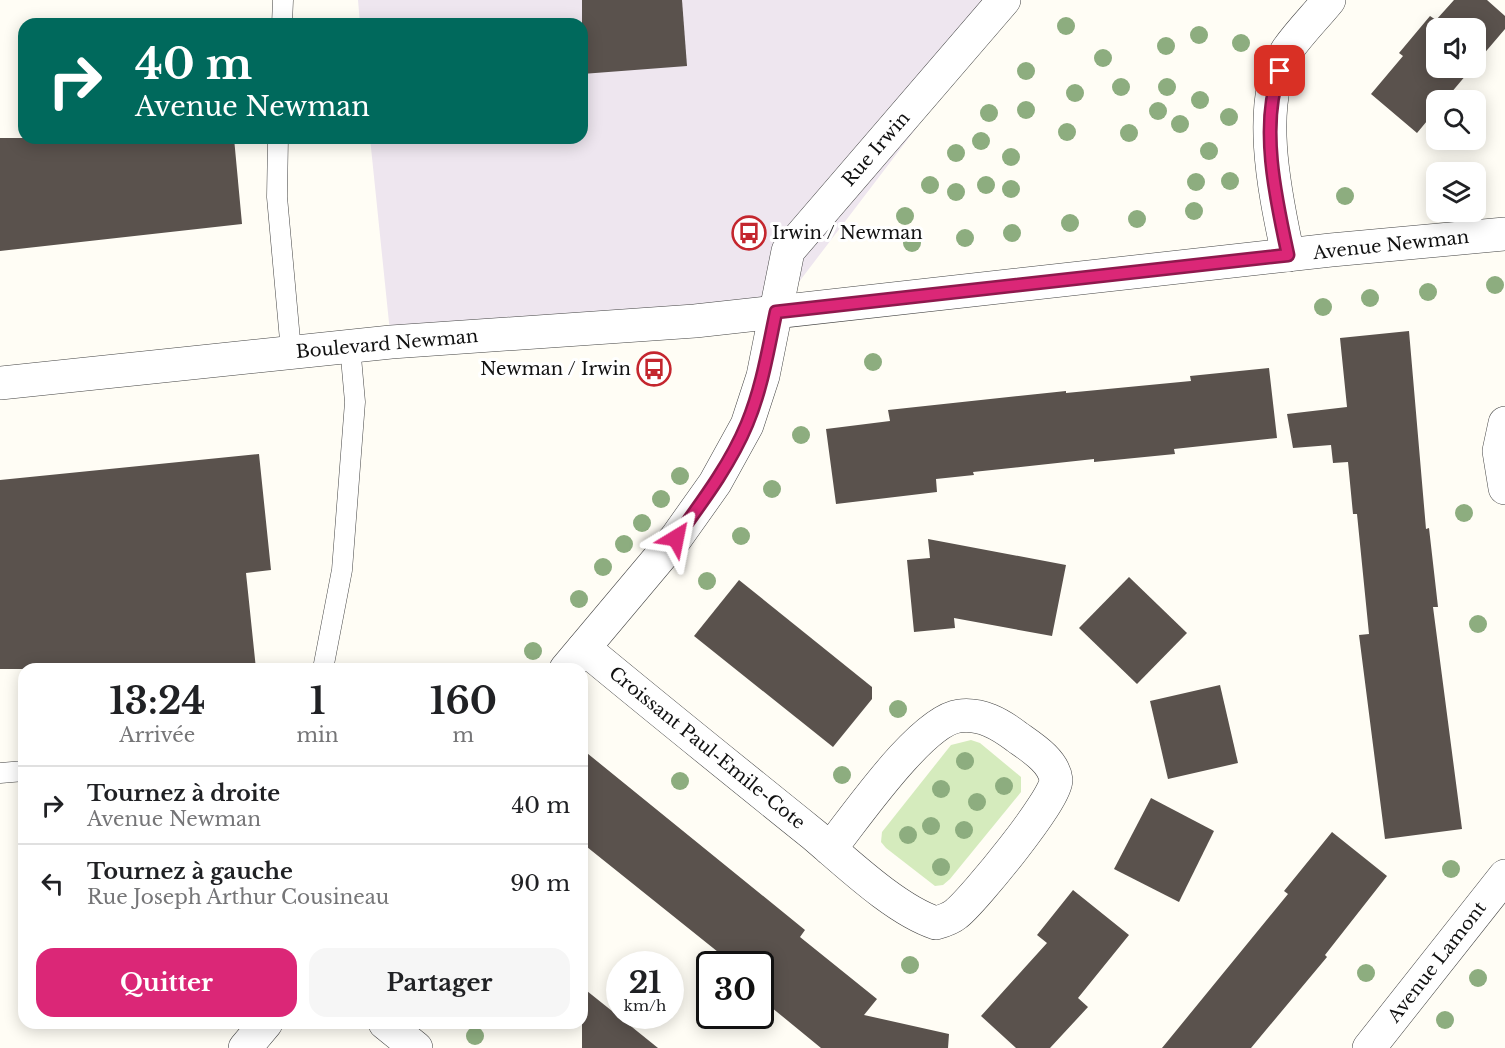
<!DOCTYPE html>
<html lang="fr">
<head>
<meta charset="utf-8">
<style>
  :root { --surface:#fff; --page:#f6f6f6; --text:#202124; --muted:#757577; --line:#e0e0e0; --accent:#db2777 }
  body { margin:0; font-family:"Libre Baskerville",serif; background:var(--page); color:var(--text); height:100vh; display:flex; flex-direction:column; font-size:22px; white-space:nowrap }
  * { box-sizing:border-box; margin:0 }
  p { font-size:20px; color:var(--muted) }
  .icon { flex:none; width:33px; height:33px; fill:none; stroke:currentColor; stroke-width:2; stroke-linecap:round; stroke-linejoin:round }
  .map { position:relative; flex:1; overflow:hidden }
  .sheet { position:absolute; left:18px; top:663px; width:570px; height:366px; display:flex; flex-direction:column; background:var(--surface); border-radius:18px; box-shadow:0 3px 15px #0003 }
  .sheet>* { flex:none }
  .hud { position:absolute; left:18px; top:18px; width:570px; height:126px; border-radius:18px; box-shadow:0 3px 15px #0003; background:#00695c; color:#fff; overflow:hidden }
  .fabs { position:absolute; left:1426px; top:18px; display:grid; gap:12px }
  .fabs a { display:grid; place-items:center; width:60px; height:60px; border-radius:12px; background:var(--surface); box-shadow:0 3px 15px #0003; font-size:30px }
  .speed { position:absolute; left:606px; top:951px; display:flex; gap:12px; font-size:30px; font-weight:700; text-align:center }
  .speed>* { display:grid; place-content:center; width:78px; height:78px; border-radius:50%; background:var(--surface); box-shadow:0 3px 15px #0003; line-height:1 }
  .speed small { font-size:15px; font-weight:400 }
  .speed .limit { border:3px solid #111; border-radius:9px; background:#fff; color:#111 }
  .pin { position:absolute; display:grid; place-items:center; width:51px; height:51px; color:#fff; margin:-26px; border-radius:12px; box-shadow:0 3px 9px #0006 }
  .me { position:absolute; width:66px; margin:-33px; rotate:35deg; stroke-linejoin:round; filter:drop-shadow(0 0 4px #0008) }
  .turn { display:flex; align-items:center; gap:21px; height:126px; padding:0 18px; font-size:27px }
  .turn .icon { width:78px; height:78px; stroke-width:2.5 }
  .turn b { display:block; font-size:42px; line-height:51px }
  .eta { display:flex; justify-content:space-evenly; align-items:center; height:102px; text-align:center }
  .eta b { font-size:36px; font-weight:800; line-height:42px }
  .button { display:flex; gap:12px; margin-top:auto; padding:12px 18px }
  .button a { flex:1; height:69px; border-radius:18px; background:var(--accent); color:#fff; font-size:24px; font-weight:800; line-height:69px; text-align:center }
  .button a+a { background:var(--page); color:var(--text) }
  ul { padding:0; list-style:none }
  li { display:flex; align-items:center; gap:18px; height:78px; padding:0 18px; border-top:2px solid var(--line) }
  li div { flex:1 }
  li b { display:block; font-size:22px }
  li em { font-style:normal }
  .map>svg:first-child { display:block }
  .industrial { fill:#eee6ef }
  .green { fill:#d5ebbd }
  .building { fill:#5a524d }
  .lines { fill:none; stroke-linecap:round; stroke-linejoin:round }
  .service-casing { stroke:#444; stroke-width:21 }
  .minor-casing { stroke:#444; stroke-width:34 }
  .tertiary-casing { stroke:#444; stroke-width:34 }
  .service { stroke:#fff; stroke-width:20 }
  .minor { stroke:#fff; stroke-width:33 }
  .tertiary { stroke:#fff; stroke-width:33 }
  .tree { fill:#8dad7f }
  .route-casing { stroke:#8e194d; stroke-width:15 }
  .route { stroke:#db2777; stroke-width:10 }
  .labels { text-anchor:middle; stroke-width:6; stroke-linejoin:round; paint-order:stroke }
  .street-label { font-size:18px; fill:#111; stroke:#fff }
  .poi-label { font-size:18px; fill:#111; stroke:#fff; text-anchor:start }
</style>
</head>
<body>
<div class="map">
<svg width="1505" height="1048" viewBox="0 0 1505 1048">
  <rect width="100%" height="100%" fill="#fffdf5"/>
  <polygon class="industrial" points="358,0 1014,0 776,312 391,342 370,138 582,138 582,24 360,24"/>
  <polygon class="green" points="971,740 980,743 1021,777 1021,792 950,879 943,885 935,886 886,848 881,842 882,832 951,745"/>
  <g class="building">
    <polygon points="582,0 682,0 687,66 582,74"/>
    <polygon points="1454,0 1487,0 1505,16 1505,29 1476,63 1476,28 1437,28 1437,68 1472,68 1445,100 1437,100 1437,109 1417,133 1371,94 1403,56 1399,53 1430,16 1436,20"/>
    <polygon points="0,138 234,138 242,224 0,251"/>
    <polygon points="1409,331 1426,529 1429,528 1438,607 1433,607 1462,829 1385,839 1359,635 1369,634 1357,514 1353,514 1348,462 1333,463 1331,445 1293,448 1287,414 1347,407 1340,338"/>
    <polygon points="1269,368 1277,438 1174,449 1175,454 1094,462 1094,459 973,472 974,475 936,479 937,492 836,504 826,429 890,421 888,410 1066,391 1066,393 1191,381 1190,376"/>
    <polygon points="259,454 271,570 246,573 256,669 0,669 0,480"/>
    <polygon points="928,539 1066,565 1052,636 954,618 955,628 914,632 907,560 930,558"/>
    <polygon points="1129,577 1187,633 1137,684 1079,628"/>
    <polygon points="739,580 872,687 872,699 833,747 694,636"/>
    <polygon points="1220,685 1238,763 1168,779 1150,701"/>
    <polygon points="582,749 805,930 800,937 877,999 864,1015 949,1034 948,1048 821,1048 760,998 760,964 733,964 582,843"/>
    <polygon points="1151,798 1214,831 1179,902 1114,869"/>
    <polygon points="1332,832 1387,876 1325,955 1327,957 1251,1048 1162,1048 1288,894 1284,891"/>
    <polygon points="1073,890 1129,935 1078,998 1088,1007 1050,1048 1016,1048 981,1016 1047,943 1037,935"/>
    <polygon points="582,987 622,1019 658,1048 582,1048"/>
  </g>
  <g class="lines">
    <defs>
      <g id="service">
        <polyline points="282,24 283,0"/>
        <polyline points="278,138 277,197 291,351"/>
        <polyline points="323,669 342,570 355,402 350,346"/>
        <polyline points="0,773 24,771"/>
      </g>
      <g id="minor">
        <path d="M1288 255C1276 198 1254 102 1288 49 1300 32 1316 16 1329 0"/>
        <polyline points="1505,423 1499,451 1505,488"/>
        <path d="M584 648C660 711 737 773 814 835 847 863 896 910 936 923 943 921 950 919 956 914 973 901 1058 797 1056 780 1054 761 1031 747 1017 737 1000 724 981 713 959 716 921 721 855 818 830 849"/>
        <polyline points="566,669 676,538 715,483 747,425 763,376 788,251 1004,0"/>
        <polyline points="385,1023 416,1048"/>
        <polyline points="245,1048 266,1023"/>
        <polyline points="1369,1048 1505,876"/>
      </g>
      <polyline id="tertiary" points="0,383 391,342 695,321 1331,250 1505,234"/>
    </defs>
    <use href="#service" class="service-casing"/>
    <use href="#minor" class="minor-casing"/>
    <use href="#tertiary" class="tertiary-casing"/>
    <use href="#service" class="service"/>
    <use href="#minor" class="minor"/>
    <use href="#tertiary" class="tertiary"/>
  </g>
  <g class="tree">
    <circle cx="1066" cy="26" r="9"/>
    <circle cx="1199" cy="35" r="9"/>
    <circle cx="1241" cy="43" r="9"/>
    <circle cx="1166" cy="46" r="9"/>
    <circle cx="1103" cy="58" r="9"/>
    <circle cx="1026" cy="71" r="9"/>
    <circle cx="1121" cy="87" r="9"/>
    <circle cx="1167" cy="87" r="9"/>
    <circle cx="1075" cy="93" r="9"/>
    <circle cx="1200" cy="100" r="9"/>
    <circle cx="1026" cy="110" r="9"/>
    <circle cx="1158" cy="111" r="9"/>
    <circle cx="989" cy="113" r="9"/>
    <circle cx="1229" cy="117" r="9"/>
    <circle cx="1180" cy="124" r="9"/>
    <circle cx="1067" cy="132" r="9"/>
    <circle cx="1129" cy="133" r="9"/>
    <circle cx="981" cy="141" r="9"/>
    <circle cx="1209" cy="151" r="9"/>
    <circle cx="956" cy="153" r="9"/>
    <circle cx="1011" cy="157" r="9"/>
    <circle cx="1230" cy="181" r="9"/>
    <circle cx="1196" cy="182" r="9"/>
    <circle cx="930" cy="185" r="9"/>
    <circle cx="986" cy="185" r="9"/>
    <circle cx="1011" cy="189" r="9"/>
    <circle cx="956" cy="192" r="9"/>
    <circle cx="1345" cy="196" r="9"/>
    <circle cx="1194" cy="211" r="9"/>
    <circle cx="905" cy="216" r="9"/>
    <circle cx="1137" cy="219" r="9"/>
    <circle cx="1070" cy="223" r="9"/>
    <circle cx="1012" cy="233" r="9"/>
    <circle cx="965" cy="238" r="9"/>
    <circle cx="912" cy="243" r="9"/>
    <circle cx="1495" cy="285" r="9"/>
    <circle cx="1428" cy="292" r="9"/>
    <circle cx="1370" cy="298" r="9"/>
    <circle cx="1323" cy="307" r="9"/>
    <circle cx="873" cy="362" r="9"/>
    <circle cx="801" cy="435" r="9"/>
    <circle cx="680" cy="476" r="9"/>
    <circle cx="772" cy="489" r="9"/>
    <circle cx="661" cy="499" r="9"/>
    <circle cx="1464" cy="513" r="9"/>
    <circle cx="642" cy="523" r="9"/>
    <circle cx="741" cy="536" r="9"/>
    <circle cx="624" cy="544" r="9"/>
    <circle cx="603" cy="567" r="9"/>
    <circle cx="707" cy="581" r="9"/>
    <circle cx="579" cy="599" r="9"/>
    <circle cx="1478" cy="624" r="9"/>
    <circle cx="533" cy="651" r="9"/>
    <circle cx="898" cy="709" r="9"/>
    <circle cx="965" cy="761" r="9"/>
    <circle cx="842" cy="775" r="9"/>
    <circle cx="680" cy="781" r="9"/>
    <circle cx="1004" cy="786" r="9"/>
    <circle cx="941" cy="789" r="9"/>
    <circle cx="977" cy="802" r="9"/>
    <circle cx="931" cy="826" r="9"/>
    <circle cx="964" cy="830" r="9"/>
    <circle cx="908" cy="835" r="9"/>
    <circle cx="941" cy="867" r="9"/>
    <circle cx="1451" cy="869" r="9"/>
    <circle cx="910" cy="965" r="9"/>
    <circle cx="1366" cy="973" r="9"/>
    <circle cx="1478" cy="978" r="9"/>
    <circle cx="1445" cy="1020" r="9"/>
    <circle cx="475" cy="1036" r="9"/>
  </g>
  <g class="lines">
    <defs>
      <path id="route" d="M676 538C702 502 730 465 747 424 762 388 768 350 776 312L1288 255C1276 200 1259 124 1280 71"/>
    </defs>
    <use href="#route" class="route-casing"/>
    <use href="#route" class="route"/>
  </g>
  <defs>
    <symbol id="bus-ring" viewBox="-11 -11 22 22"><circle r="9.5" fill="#fff" stroke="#c4262e" stroke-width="1.5"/><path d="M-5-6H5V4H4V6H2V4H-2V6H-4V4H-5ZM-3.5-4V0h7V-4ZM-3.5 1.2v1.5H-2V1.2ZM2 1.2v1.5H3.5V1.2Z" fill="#c4262e"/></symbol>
  </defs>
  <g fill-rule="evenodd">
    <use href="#bus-ring" x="730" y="214" width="38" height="38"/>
    <use href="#bus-ring" x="635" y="350" width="38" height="38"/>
  </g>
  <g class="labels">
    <g class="street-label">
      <text transform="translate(876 149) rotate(-49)" y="6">Rue Irwin</text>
      <text transform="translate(1391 245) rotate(-6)" y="6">Avenue Newman</text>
      <text transform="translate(387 344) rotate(-5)" y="6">Boulevard Newman</text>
      <text transform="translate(707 748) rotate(39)" y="6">Croissant Paul-Emile-Cote</text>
      <text transform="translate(1437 962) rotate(-52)" y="6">Avenue Lamont</text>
    </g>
    <g class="poi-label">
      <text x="772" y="239">Irwin / Newman</text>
      <text x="631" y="375" text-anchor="end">Newman / Irwin</text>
    </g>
  </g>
</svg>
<div class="fabs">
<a><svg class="icon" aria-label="sound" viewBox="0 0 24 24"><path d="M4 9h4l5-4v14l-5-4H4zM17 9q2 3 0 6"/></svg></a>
<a><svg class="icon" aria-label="search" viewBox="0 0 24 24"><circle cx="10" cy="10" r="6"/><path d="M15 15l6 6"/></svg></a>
<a><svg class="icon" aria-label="layers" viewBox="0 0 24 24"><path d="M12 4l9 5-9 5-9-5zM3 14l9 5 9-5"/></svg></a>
</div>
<div class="speed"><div>21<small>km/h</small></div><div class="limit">30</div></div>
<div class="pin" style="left:1280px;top:71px;background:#d93025"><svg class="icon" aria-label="arrive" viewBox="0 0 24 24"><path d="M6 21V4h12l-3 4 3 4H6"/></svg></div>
<svg class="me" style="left:676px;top:538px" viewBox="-20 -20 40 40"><path d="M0-17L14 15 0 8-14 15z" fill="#db2777" stroke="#fff" stroke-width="4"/></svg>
<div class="hud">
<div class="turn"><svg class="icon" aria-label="right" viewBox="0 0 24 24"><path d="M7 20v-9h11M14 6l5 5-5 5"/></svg><div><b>40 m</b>Avenue Newman</div></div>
</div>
<section class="sheet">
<div class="eta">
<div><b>13:24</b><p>Arrivée</p></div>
<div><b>1</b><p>min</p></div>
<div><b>160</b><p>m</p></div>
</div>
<ul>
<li><svg class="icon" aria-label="right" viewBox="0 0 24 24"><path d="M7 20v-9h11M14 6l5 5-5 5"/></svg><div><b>Tournez à droite</b><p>Avenue Newman</p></div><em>40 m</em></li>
<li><svg class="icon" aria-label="left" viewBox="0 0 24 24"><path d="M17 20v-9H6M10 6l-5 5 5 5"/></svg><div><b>Tournez à gauche</b><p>Rue Joseph Arthur Cousineau</p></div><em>90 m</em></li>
</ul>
<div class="button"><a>Quitter</a><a>Partager</a></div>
</section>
</div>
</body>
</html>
